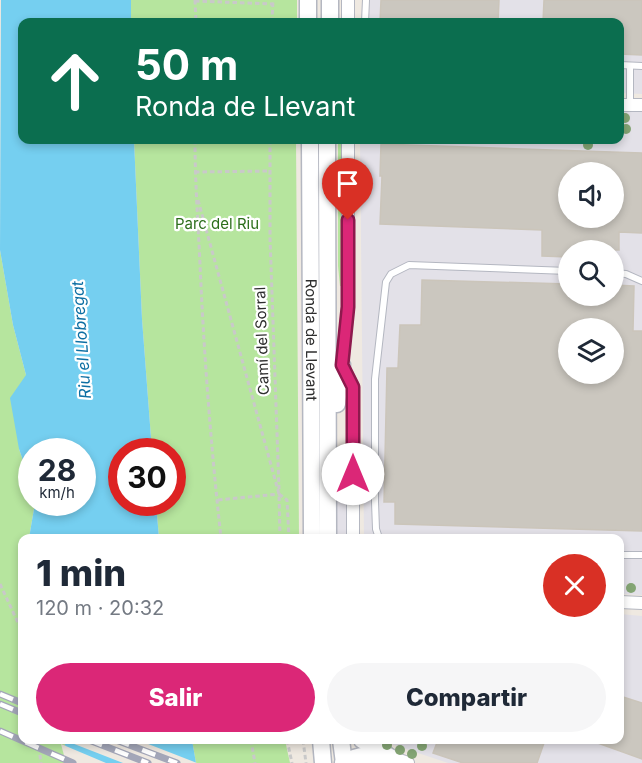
<!DOCTYPE html>
<html lang="es">
<head>
<meta charset="utf-8">
<style>
  :root { --surface:#fff; --page:#f6f6f7; --text:#1f2937; --muted:#747a83; --accent:#db2777 }
  body { margin:0; font-family:Inter,sans-serif; background:var(--page); color:var(--text); height:100vh; display:flex; flex-direction:column; font-size:22px; white-space:nowrap }
  * { box-sizing:border-box; margin:0 }
  p { font-size:20px; color:var(--muted) }
  .icon { flex:none; width:33px; height:33px; fill:none; stroke:currentColor; stroke-width:2; stroke-linecap:round; stroke-linejoin:round }
  .map { position:relative; flex:1; overflow:hidden }
  .sheet { position:absolute; left:18px; top:534px; width:606px; height:210px; display:flex; flex-direction:column; background:var(--surface); border-radius:12px; box-shadow:0 3px 9px #0003 }
  .sheet>* { flex:none }
  .banner { position:absolute; left:18px; top:18px; width:606px; height:126px; border-radius:12px; box-shadow:0 3px 9px #0003; background:#0b6e4f; color:#fff; overflow:hidden }
  .buttons { position:absolute; left:558px; top:162px; display:grid; gap:12px }
  .buttons a { display:grid; place-items:center; width:66px; height:66px; border-radius:50%; background:var(--surface); box-shadow:0 3px 9px #0003; font-size:30px }
  .speed { position:absolute; left:18px; top:438px; display:flex; gap:12px; font-size:30px; font-weight:700; text-align:center }
  .speed>* { display:grid; place-content:center; width:78px; height:78px; border-radius:50%; background:var(--surface); box-shadow:0 3px 9px #0003; line-height:1 }
  .speed small { font-size:15px; font-weight:400 }
  .speed .limit { border:9px solid #d22; background:#fff; color:#111 }
  .pin { position:absolute; display:grid; place-items:center; width:51px; height:51px; color:#fff; margin:-62px -26px; border-radius:50% 50% 50% 0; rotate:-45deg; box-shadow:0 0 6px #0007 }
  .pin .icon { rotate:45deg }
  .me { position:absolute; width:66px; margin:-33px; rotate:0deg; stroke-linejoin:round; filter:drop-shadow(0 0 4px #0008) }
  .turn { display:flex; align-items:center; gap:21px; height:126px; padding:0 18px; font-size:27px }
  .turn .icon { width:78px; height:78px; stroke-width:2.5 }
  .turn b { display:block; font-size:42px; line-height:51px }
  .round { display:grid; place-items:center; flex:none; width:63px; height:63px; border-radius:32px; background:var(--page) }
  .overview { display:flex; align-items:center; justify-content:space-between; height:102px; padding:0 18px }
  h1 { font-size:36px; font-weight:800; line-height:45px }
  .button { display:flex; gap:12px; margin-top:auto; padding:12px 18px }
  .button a { flex:1; height:69px; border-radius:36px; background:var(--accent); color:#fff; font-size:24px; font-weight:800; line-height:69px; text-align:center }
  .button a+a { background:var(--page); color:var(--text) }
  .map>svg:first-child { display:block }
  .industrial { fill:#e3e1e8; fill-rule:evenodd }
  .green { fill:#b6e59e }
  .water { fill:#75cff0 }
  .pier { fill:#efe9e1 }
  .building { fill:#cbc7bf; stroke:#cbc5ba; stroke-width:1.5; fill-rule:evenodd }
  .lines { fill:none; stroke-linecap:round; stroke-linejoin:round }
  .lane-casing { stroke:#b4b7c1; stroke-width:8 }
  .street-casing { stroke:#b4b7c1; stroke-width:14 }
  .secondary-casing { stroke:#b4b7c1; stroke-width:19 }
  .path { stroke:#c9c9c9; stroke-width:3; stroke-dasharray:4.5 3; stroke-linecap:butt }
  .lane { stroke:#fff; stroke-width:6 }
  .street { stroke:#fff; stroke-width:12 }
  .secondary { stroke:#fff; stroke-width:16 }
  .rail-casing { stroke:#a3a6b8; stroke-width:7 }
  .rail { stroke:#fff; stroke-width:4.5; stroke-dasharray:14; stroke-linecap:butt }
  .tree { fill:#84a574 }
  .route-casing { stroke:#8e194d; stroke-width:15 }
  .route { stroke:#db2777; stroke-width:10 }
  .labels { text-anchor:middle; stroke-width:4.5; stroke-linejoin:round; paint-order:stroke }
  .park-label { font-size:15px; fill:#2c6e1b; stroke:#fff }
  .street-label { font-size:15px; fill:#2e2e2e; stroke:#fff }
  .water-label { font-size:16px; font-style:italic; fill:#0d6fa3; stroke:#fff }
</style>
</head>
<body>
<div class="map">
<svg width="642" height="763" viewBox="0 0 642 763">
  <rect width="100%" height="100%" fill="#efe9e1"/>
  <g class="industrial">
    <polygon points="362,0 642,0 642,94 620,93 620,22 361,22"/>
    <path d="M620 112H642V595L620 594V538H364L360 140H620ZM568 172H614V218H568ZM568 250H614V296H568ZM568 328H614V374H568Z"/>
    <polygon points="347,447 348,538 337,538 337,492 342,454"/>
    <polygon points="620,614 642,616 642,763 448,763 379,740 620,740"/>
  </g>
  <g class="green">
    <rect x="131" y="0" width="166" height="22"/>
    <polygon points="134,140 296,140 299,538 159,538 156,503 172,502 172,452 152,451 142,319"/>
    <polygon points="338,140 346,140 346,287 340,286 338,266"/>
    <polygon points="0,250 13,325 26,375 19,449 31,484 32,502 35,503 29,538 22,538 22,740 64,740 69,763 0,763"/>
    <polygon points="192,740 285,740 290,763 196,763"/>
  </g>
  <g class="water">
    <polygon points="1,0 131,0 131,22 22,22 22,140 134,140 142,319 152,451 122,452 122,502 156,503 159,538 29,538 35,503 82,502 82,452 32,452 31,484 19,449 10,398 26,375 13,325 0,250"/>
    <polygon points="64,740 192,740 196,763 69,763"/>
  </g>
  <g class="pier">
    <polygon points="64,740 138,740 197,763 123,763"/>
    <polygon points="61,744 106,763 66,763"/>
  </g>
  <g class="building">
    <polygon points="381,0 499,0 498,22 380,22"/>
    <polygon points="544,0 642,0 642,55 620,54 620,22 543,22"/>
    <path d="M381 144 642 153V233L619 232V250H568V257L542 256V230L380 224 382 176H380ZM568 172H614V218H568Z"/>
    <path d="M422 280 568 284V296H614V285L634 286 633 331H642V531L395 524V502H384L387 368H398L400 325H421ZM568 328H614V374H568Z"/>
    <polygon points="620,696 642,703 642,759 592,741 592,740 620,740"/>
    <polygon points="438,740 545,740 537,763 463,763 433,753"/>
  </g>
  <g class="lines">
    <defs>
      <g id="lane">
        <polyline points="365,22 366,0"/>
        <polyline points="620,65 642,66"/>
        <polyline points="630,66 630,105"/>
        <polyline points="614,273 626,274 642,281"/>
        <polyline points="379,538 376,529 375,502 375,379 386,282 391,274 409,265 568,271"/>
        <polyline points="620,555 642,555"/>
      </g>
      <g id="street">
        <polyline points="348,0 348,22"/>
        <polyline points="620,105 642,105"/>
        <polyline points="348,140 348,307 342,365 353,387 353,538"/>
        <polyline points="620,602 642,603"/>
        <polyline points="390,757 408,763"/>
      </g>
      <g id="secondary">
        <polyline points="308,22 308,0"/>
        <polyline points="330,22 330,0"/>
        <path id="s1" d="M310 140 312 538"/>
        <polyline points="327,140 328,538"/>
        <polyline points="337,404 342,365"/>
        <polyline points="321,740 323,763"/>
        <polyline points="341,740 344,763"/>
        <polyline points="362,740 387,755"/>
        <path d="M343 763C359 754 372 754 390 757"/>
      </g>
    </defs>
    <use href="#lane" class="lane-casing"/>
    <use href="#street" class="street-casing"/>
    <use href="#secondary" class="secondary-casing"/>
    <g class="path">
      <polyline points="195,0 196,22"/>
      <polyline points="195,1 273,4"/>
      <polyline points="272,22 273,0"/>
      <path d="M195 140C195 181 198 222 200 264 204 356 211 447 221 538"/>
      <polyline points="270,140 270,238 279,489"/>
      <polyline points="195,172 270,171"/>
      <polyline points="198,200 279,494 280,538"/>
      <polyline points="279,494 287,500 289,538"/>
      <polyline points="218,500 279,494"/>
      <polyline points="0,584 20,627 22,641"/>
      <polyline points="38,740 41,763"/>
      <polyline points="251,740 255,763"/>
      <polyline points="287,740 292,763"/>
      <polyline points="303,740 306,763"/>
    </g>
    <use href="#lane" class="lane"/>
    <use href="#street" class="street"/>
    <use href="#secondary" class="secondary"/>
    <defs>
      <g id="rail">
        <polyline points="0,694 22,703"/>
        <polyline points="0,704 22,713"/>
        <polyline points="0,731 73,763"/>
        <polyline points="89,740 148,763"/>
        <polyline points="116,740 177,763"/>
      </g>
    </defs>
    <use href="#rail" class="rail-casing"/>
    <use href="#rail" class="rail"/>
  </g>
  <g class="tree">
    <circle cx="625" cy="118" r="5"/>
    <circle cx="626" cy="129" r="5"/>
    <circle cx="588" cy="145" r="5"/>
    <circle cx="631" cy="588" r="5"/>
    <circle cx="387" cy="745" r="5"/>
    <circle cx="422" cy="746" r="5"/>
    <circle cx="400" cy="750" r="5"/>
    <circle cx="412" cy="754" r="5"/>
  </g>
  <g class="lines">
    <defs>
      <polyline id="route" points="348,220 348,307 342,365 353,387 353,474"/>
    </defs>
    <use href="#route" class="route-casing"/>
    <use href="#route" class="route"/>
  </g>
  <g class="labels">
    <g class="park-label">
      <text x="217" y="229">Parc del Riu</text>
    </g>
    <g class="street-label">
      <text dy="5" stroke="none"><textPath href="#s1" startOffset="200">Ronda de Llevant</textPath></text>
      <text transform="translate(262 341) rotate(-92)" y="5">Camí del Sorral</text>
    </g>
    <g class="water-label">
      <text transform="translate(81 340) rotate(-94)" y="6">Riu el Llobregat</text>
    </g>
  </g>
</svg>
<div class="buttons">
<a><svg class="icon" aria-label="sound" viewBox="0 0 24 24"><path d="M4 9h4l5-4v14l-5-4H4zM17 9q2 3 0 6"/></svg></a>
<a><svg class="icon" aria-label="search" viewBox="0 0 24 24"><circle cx="10" cy="10" r="6"/><path d="M15 15l6 6"/></svg></a>
<a><svg class="icon" aria-label="layers" viewBox="0 0 24 24"><path d="M12 4l9 5-9 5-9-5zM3 14l9 5 9-5"/></svg></a>
</div>
<div class="speed"><div>28<small>km/h</small></div><div class="limit">30</div></div>
<div class="pin" style="left:348px;top:220px;background:#d93025"><svg class="icon" aria-label="arrive" viewBox="0 0 24 24"><path d="M6 21V4h12l-3 4 3 4H6"/></svg></div>
<svg class="me" style="left:353px;top:474px" viewBox="-20 -20 40 40"><circle r="19" fill="#fff"/><path d="M0-13L10 11 0 6-10 11z" fill="#db2777"/></svg>
<div class="banner">
<div class="turn"><svg class="icon" aria-label="ahead" viewBox="0 0 24 24"><path d="M12 20V5M6 11l6-6 6 6"/></svg><div><b>50 m</b>Ronda de Llevant</div></div>
</div>
<section class="sheet">
<div class="overview"><div><h1>1 min</h1><p>120 m · 20:32</p></div><a class="round" style="background:#d93025;color:#fff"><svg class="icon" aria-label="close" viewBox="0 0 24 24"><path d="M6 6l12 12M18 6L6 18"/></svg></a></div>
<div class="button"><a>Salir</a><a>Compartir</a></div>
</section>
</div>
</body>
</html>
